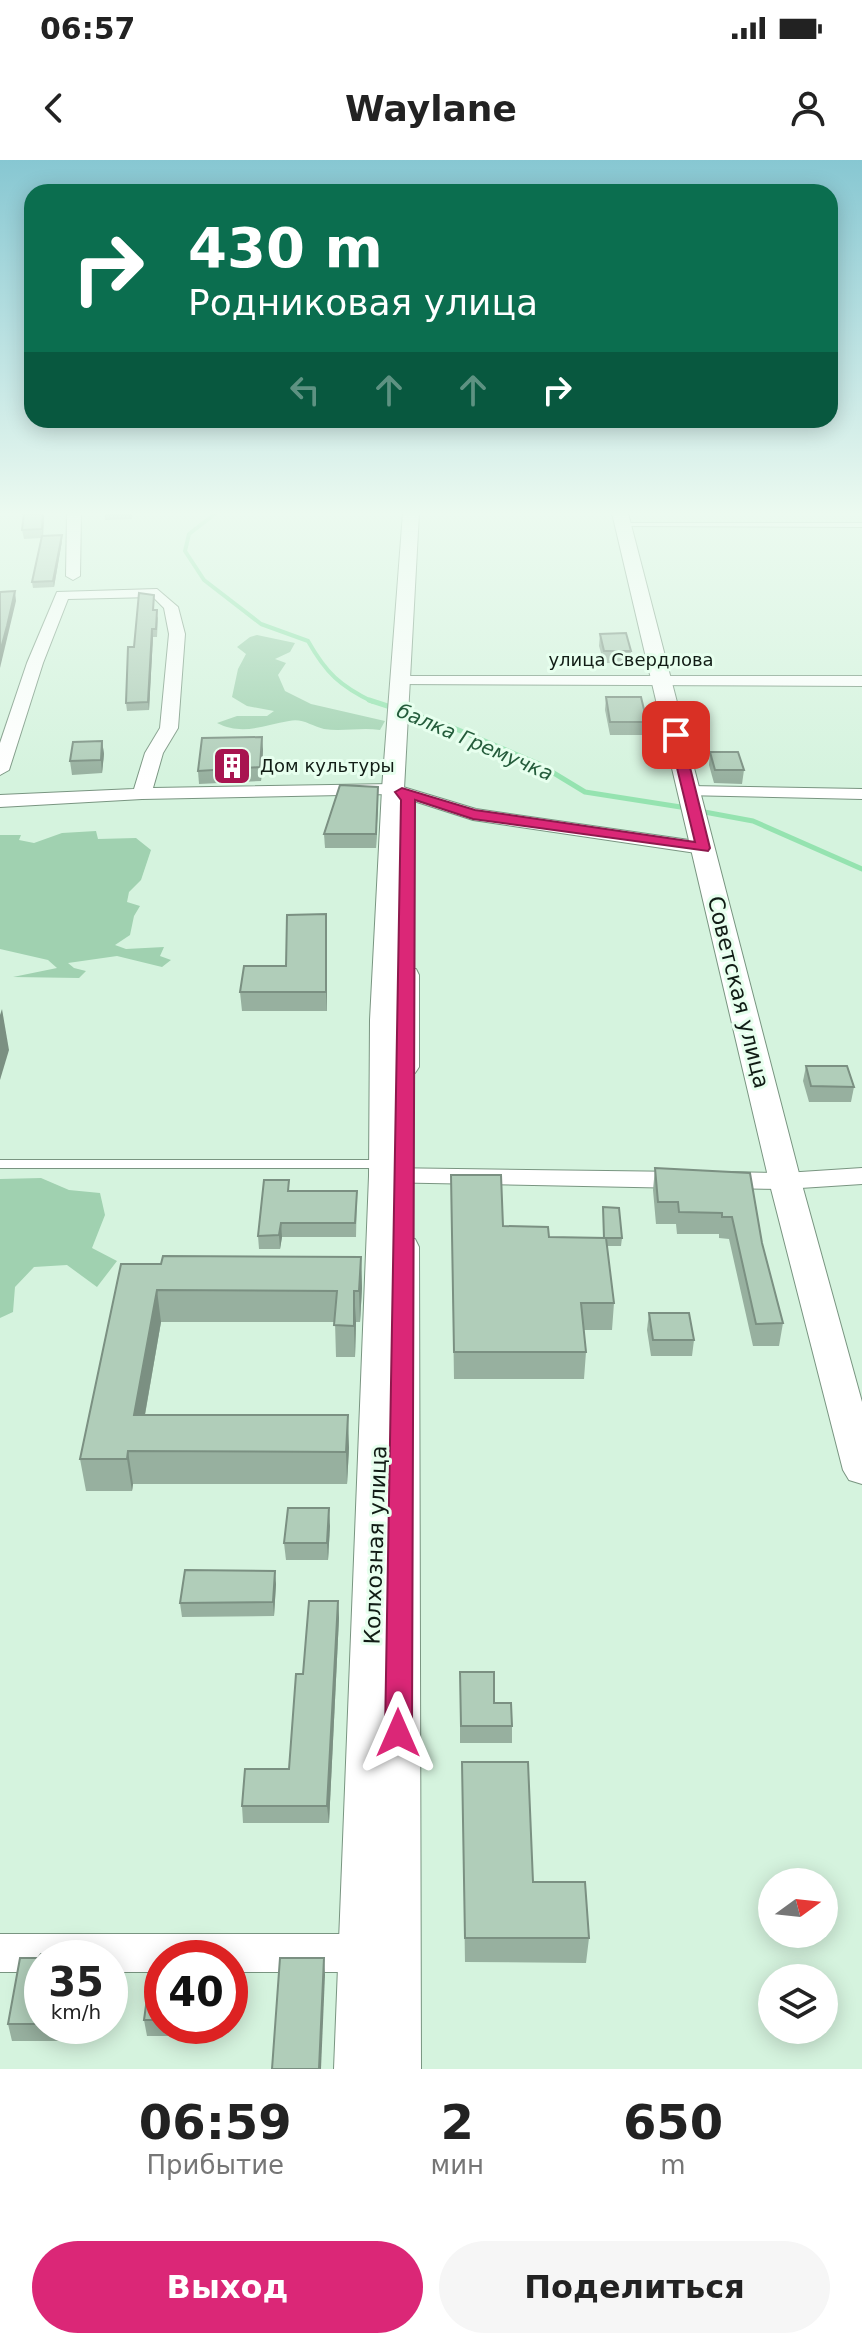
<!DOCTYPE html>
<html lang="ru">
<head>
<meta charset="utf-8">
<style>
  :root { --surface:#fff; --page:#f6f6f6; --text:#222; --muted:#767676; --accent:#db2777 }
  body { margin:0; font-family:"DejaVu Sans",sans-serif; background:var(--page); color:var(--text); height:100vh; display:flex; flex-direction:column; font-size:30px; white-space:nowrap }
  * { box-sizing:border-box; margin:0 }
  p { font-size:26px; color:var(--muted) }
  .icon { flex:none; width:44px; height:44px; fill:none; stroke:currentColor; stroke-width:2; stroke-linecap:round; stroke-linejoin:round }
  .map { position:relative; height:1909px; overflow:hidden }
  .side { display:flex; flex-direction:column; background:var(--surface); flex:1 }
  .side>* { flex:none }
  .top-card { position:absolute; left:24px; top:24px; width:814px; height:244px; border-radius:24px; box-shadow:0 4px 20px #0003; background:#0b6e4f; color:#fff; overflow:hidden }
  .needle { width:52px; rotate:75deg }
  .fabs { position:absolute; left:758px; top:1708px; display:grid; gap:16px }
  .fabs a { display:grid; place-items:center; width:80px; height:80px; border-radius:50%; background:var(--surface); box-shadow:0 4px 20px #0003; font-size:40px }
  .speed { position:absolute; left:24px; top:1780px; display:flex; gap:16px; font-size:40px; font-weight:700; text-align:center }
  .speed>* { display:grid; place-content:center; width:104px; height:104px; border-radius:50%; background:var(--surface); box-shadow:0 4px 20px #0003; line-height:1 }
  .speed small { font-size:20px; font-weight:400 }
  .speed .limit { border:12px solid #d22; background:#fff; color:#111 }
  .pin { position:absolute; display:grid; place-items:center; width:68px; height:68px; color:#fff; margin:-34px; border-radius:16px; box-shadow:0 4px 12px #0006 }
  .me { position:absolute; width:88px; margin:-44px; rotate:0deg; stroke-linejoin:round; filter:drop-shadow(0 0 6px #0008) }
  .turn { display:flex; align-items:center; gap:28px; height:168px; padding:0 32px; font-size:36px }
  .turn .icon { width:104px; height:104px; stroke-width:2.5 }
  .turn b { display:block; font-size:56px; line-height:68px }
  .lanes { display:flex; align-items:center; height:76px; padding:0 32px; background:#0003; justify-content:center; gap:40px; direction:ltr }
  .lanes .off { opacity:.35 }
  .eta { display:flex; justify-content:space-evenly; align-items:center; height:136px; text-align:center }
  .eta b { font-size:48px; font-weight:800; line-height:56px }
  .button { display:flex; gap:16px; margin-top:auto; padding:16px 32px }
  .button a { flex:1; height:92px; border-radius:48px; background:var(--accent); color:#fff; font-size:32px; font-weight:800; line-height:92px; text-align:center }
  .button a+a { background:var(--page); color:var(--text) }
  .status { display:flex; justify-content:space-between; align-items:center; height:56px; padding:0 40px; background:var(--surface); direction:ltr }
  .status svg { height:22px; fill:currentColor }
  header { display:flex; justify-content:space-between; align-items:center; height:104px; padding:0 32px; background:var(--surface); font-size:36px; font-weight:800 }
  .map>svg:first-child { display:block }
  .green { fill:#a0d1b0 }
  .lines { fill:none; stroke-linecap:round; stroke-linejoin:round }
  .stream-far1 { stroke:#95e3b0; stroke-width:4 }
  .stream { stroke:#95e3b0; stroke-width:5 }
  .service-casing { stroke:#799581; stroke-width:2 }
  .minor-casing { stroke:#799581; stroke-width:2 }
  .tertiary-casing { stroke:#799581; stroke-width:2 }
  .service { fill:#fff; fill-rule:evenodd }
  .minor { fill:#fff; fill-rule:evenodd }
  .tertiary { fill:#fff; fill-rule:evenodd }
  .wall { fill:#97b09f }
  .shaded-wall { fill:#7b9082 }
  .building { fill:#b0cdb9; stroke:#7b9082; stroke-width:2 }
  .route { fill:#db2777; stroke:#8e194d; stroke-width:2 }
  .labels { text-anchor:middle; stroke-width:6; stroke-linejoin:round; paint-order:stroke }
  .far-street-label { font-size:18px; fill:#111c15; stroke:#e7ffee }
  .far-poi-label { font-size:18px; fill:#111c15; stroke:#e7ffee; text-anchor:start }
  .far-water-label { font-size:20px; font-style:italic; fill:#245c3b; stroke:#e7ffee }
  .street-label { font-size:22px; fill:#111c15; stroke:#e7ffee }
</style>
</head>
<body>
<div class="status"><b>06:57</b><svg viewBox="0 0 49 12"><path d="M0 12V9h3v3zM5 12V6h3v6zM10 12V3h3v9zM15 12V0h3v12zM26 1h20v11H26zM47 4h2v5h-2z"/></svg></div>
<header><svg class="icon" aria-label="back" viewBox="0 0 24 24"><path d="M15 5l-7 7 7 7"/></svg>Waylane<svg class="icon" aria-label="person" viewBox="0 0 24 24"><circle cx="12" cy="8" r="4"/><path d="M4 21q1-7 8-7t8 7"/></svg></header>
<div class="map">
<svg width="862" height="1909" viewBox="0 0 862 1909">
  <rect width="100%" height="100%" fill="#d5f3de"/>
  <g class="green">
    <path d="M257 475 295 483 290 492 275 499 286 503 278 515 285 531 311 544 385 561 380 570C361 567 342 572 324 569 311 566 303 558 289 561 263 565 243 576 217 563L237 556H267L274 551 247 546 232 537 238 509 246 494 237 487 250 477Z"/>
    <polygon points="96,671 98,679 136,678 151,690 141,720 129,732 127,742 140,746 134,756 130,775 115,785 126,789 164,787 160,796 171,800 162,807 117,796 68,803 74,808 86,811 79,818 13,817 57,808 48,800 0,789 0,675 21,675 19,680 34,683 62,673"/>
    <polygon points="41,1018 69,1030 100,1033 105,1055 92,1088 117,1101 97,1127 67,1105 34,1107 15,1127 13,1152 0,1158 0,1019"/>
  </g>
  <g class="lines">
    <path class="stream-far1" d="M216 353 189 374 185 391 204 420 261 464 308 481C326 513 340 526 373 542"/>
    <g class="stream">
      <polyline points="369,540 449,566 539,604 585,632 687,648"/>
      <polyline points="699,651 753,661 862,709"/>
    </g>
    <defs>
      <g id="service">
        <polygon points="623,363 862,363 862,367 621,366 621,364"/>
        <polygon points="0,1000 385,1000 391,1004 385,1008 0,1008"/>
      </g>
      <g id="minor">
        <polygon points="67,353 81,353 80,416 73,420 66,416"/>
        <polygon points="157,429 178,447 185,474 178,568 163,593 153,628 393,624 476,649 703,682 713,688 703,694 473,660 392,634 142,639 0,647 0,635 134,629 145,593 160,568 169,474 164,448 153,437 68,439 43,503 9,610 0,615 0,583 27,503 57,432"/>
        <polygon points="400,516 862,516 862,526 394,524 392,521"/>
        <polygon points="689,626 862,629 862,639 683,635 680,631"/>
        <polygon points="385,1008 684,1012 693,1014 697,1020 693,1026 684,1028 376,1022 372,1016 376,1010"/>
        <polygon points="862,1008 862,1024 785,1029 721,1028 712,1026 708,1020 712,1014 721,1012 785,1013"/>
        <polygon points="0,1774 363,1774 377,1780 382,1793 377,1806 363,1812 230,1812 230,1798 162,1798 162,1812 110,1812 110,1798 42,1798 42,1812 0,1812"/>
      </g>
      <g id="tertiary">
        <polygon points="403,353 419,353 404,629 399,809 416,809 419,815 419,907 415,913 399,914 400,1077 415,1079 419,1087 421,1909 334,1909 369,1016 370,860 382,629"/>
        <polygon points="612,353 628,353 801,1021 862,1242 862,1324 849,1320 843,1310 769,1021"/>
      </g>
    </defs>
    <use href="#service" class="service-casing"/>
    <use href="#minor" class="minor-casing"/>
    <use href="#tertiary" class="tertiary-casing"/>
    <use href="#service" class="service"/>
    <use href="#minor" class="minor"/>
    <use href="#tertiary" class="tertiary"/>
  </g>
  <g class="wall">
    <polygon points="44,353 43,376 62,381 54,427 33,428 32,422 41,378 24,379 22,370"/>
    <polygon points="105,353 132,353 132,359 105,360"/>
    <polygon points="154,443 154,450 158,458 157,477 153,477 149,550 127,551 126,543 134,487"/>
    <polygon points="600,474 631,491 630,503 604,503 599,486"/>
    <polygon points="606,537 647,562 646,575 610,575 605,550"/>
    <polygon points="102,581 104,594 102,613 72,615 70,601"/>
    <polygon points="263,590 261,621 199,624 198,611"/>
    <polygon points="710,592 744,610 742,624 714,623 709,605"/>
    <polygon points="378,627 376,688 325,688 324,674"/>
    <polygon points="327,773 327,851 242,851 240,832 286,806"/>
    <polygon points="806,906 854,927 851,942 809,942 803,921"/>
    <polygon points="655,1008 750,1013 762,1083 783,1163 779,1186 753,1186 729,1079 719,1078 719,1074 677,1074 676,1064 656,1064 653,1030"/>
    <polygon points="451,1015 503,1066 549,1077 603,1078 603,1047 622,1078 621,1086 607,1086 614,1143 612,1170 584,1170 586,1192 584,1219 454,1219"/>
    <polygon points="290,1031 357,1031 356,1077 282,1077 280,1089 259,1089 258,1076"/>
    <polygon points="361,1097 362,1128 360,1162 356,1162 355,1197 336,1197 335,1162 161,1162 145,1255 349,1288 347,1324 133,1324 132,1331 86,1331 80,1299 161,1104"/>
    <polygon points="649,1153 694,1180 692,1196 651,1196 647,1170"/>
    <polygon points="330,1366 328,1400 286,1400 284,1383"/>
    <polygon points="276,1424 274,1456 182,1457 180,1443"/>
    <polygon points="338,1441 339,1458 329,1663 243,1663 242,1646 289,1609 303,1514"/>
    <polygon points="460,1512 494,1543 512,1566 512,1583 460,1583"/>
    <polygon points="462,1602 533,1722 589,1778 586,1803 465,1802"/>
    <polygon points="41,1794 69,1794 70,1798 42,1798 42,1866 64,1866 62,1881 12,1881 8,1864 20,1798 38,1798"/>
    <polygon points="162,1816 162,1866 186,1866 185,1876 147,1876 144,1860"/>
  </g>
  <g class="shaded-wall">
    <polygon points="43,353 44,353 43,378 42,369"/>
    <polygon points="62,375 62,381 54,427 53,421"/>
    <polygon points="15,431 16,441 0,508 0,492"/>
    <polygon points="152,469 153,477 149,550 148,542"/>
    <polygon points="262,577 263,590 261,621 260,607"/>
    <polygon points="102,581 104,594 102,613 101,600"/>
    <polygon points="378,627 378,641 376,688 376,674"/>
    <polygon points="326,754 327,773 327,851 326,832"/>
    <polygon points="2,849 9,890 0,920 0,855"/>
    <polygon points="281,1063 282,1077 280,1089 279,1075"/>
    <polygon points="361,1097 362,1128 360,1162 359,1131"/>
    <polygon points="157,1130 161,1162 139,1288 134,1255"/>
    <polygon points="354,1131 356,1162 355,1197 354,1166"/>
    <polygon points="348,1255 349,1288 347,1324 346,1292"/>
    <polygon points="128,1291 133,1324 132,1331 127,1299"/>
    <polygon points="329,1348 330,1366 328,1400 327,1383"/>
    <polygon points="275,1411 276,1424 274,1456 273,1442"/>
    <polygon points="338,1441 339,1458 329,1663 327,1646"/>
    <polygon points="324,1798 325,1815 321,1909 319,1909"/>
    <polygon points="58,1866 64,1866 62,1881"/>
  </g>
  <g class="building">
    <polygon points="24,353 43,353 42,369 22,370"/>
    <polygon points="62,375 53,421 32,422 42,376"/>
    <polygon points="15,431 7,466 0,492 0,432"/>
    <polygon points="139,433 154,435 153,450 157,450 156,469 152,469 148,542 126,543 128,487 134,487"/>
    <polygon points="626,473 631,491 604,491 600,474"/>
    <polygon points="606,537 641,537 647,562 610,562"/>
    <polygon points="262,577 260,607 198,611 202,578"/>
    <polygon points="102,581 101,600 70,601 73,582"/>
    <polygon points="710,592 738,592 744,610 715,610"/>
    <polygon points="340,625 378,627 376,674 324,674"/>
    <polygon points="326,754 326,832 240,832 244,806 286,806 287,755"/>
    <polygon points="806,906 847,906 854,927 811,926"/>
    <polygon points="655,1008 750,1013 762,1083 783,1163 756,1164 732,1057 722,1057 722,1053 679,1052 678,1042 658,1042"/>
    <polygon points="451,1015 501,1015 503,1066 548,1067 549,1077 606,1078 614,1143 581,1143 586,1192 454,1192"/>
    <polygon points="264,1020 289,1020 288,1031 357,1031 355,1063 281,1063 279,1075 258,1076"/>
    <polygon points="603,1047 619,1048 622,1078 604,1078"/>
    <polygon points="163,1096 361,1097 359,1131 354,1131 354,1166 334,1165 337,1131 157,1130 134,1255 348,1255 346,1292 128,1291 127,1299 80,1299 121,1104 161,1104"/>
    <polygon points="649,1153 689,1153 694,1180 653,1180"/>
    <polygon points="288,1348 329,1348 327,1383 284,1383"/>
    <polygon points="185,1410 275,1411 273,1442 180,1443"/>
    <polygon points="309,1441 338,1441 327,1646 242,1646 245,1609 289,1609 296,1514 303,1514"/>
    <polygon points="460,1512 494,1512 494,1543 511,1543 512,1566 461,1566"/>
    <polygon points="462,1602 528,1602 533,1722 585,1722 589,1778 465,1778"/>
    <polygon points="41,1794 69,1794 69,1798 42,1798 42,1864 8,1864 20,1798 38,1798"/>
    <polygon points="280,1798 324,1798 319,1909 272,1909"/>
    <polygon points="150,1816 162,1816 162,1860 144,1860"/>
  </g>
  <linearGradient id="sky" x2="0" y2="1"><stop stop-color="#87c7d2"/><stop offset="0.57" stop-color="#ecfaf0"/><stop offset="1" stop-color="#ecfaf0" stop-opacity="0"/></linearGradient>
  <rect width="862" height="620" fill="url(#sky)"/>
  <polygon class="route" points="676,571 682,575 710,688 708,691 473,659 415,640 412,1573 408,1581 398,1584 389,1581 385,1573 401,640 395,632 402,628 475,650 695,682 669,575"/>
  <defs>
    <symbol id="building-square" viewBox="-11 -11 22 22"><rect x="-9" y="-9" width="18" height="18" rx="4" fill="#a81550" stroke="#e7ffee"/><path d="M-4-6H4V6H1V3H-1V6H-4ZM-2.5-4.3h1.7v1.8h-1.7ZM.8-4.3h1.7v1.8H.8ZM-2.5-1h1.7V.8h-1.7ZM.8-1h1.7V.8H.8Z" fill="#fff"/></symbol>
  </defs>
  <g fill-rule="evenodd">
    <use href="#building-square" x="210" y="584" width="44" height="44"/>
  </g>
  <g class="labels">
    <g class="far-street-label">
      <text x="631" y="506">улица Свердлова</text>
    </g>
    <g class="far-poi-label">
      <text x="260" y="612">Дом культуры</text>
    </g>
    <g class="far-water-label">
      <text transform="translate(475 582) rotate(23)" y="7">балка Гремучка</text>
    </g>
    <g class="street-label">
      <text transform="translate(739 832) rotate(76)" y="8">Советская улица</text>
      <text transform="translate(375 1385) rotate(-88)" y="8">Колхозная улица</text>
    </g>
  </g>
</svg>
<div class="fabs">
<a><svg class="needle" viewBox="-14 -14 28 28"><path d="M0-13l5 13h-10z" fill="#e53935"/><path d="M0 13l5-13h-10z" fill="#767676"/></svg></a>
<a><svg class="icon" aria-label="layers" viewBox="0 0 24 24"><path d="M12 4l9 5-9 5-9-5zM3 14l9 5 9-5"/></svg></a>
</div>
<div class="speed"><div>35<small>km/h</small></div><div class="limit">40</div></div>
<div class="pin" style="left:676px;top:575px;background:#d93025"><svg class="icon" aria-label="arrive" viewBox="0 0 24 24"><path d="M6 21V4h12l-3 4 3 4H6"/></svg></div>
<svg class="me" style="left:398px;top:1573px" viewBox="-20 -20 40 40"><path d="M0-17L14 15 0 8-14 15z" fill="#db2777" stroke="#fff" stroke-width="4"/></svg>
<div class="top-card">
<div class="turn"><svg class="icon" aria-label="right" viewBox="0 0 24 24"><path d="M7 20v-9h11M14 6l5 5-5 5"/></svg><div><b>430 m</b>Родниковая улица</div></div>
<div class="lanes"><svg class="icon off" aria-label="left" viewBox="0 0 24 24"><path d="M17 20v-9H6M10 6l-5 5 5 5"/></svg><svg class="icon off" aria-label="ahead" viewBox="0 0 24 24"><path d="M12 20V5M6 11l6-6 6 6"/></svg><svg class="icon off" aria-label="ahead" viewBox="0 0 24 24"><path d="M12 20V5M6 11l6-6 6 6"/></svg><svg class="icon" aria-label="right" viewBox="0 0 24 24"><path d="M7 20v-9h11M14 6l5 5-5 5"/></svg></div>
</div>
</div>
<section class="side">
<div class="eta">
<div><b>06:59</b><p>Прибытие</p></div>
<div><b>2</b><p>мин</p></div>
<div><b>650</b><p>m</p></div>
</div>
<div class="button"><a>Выход</a><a>Поделиться</a></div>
</section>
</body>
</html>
